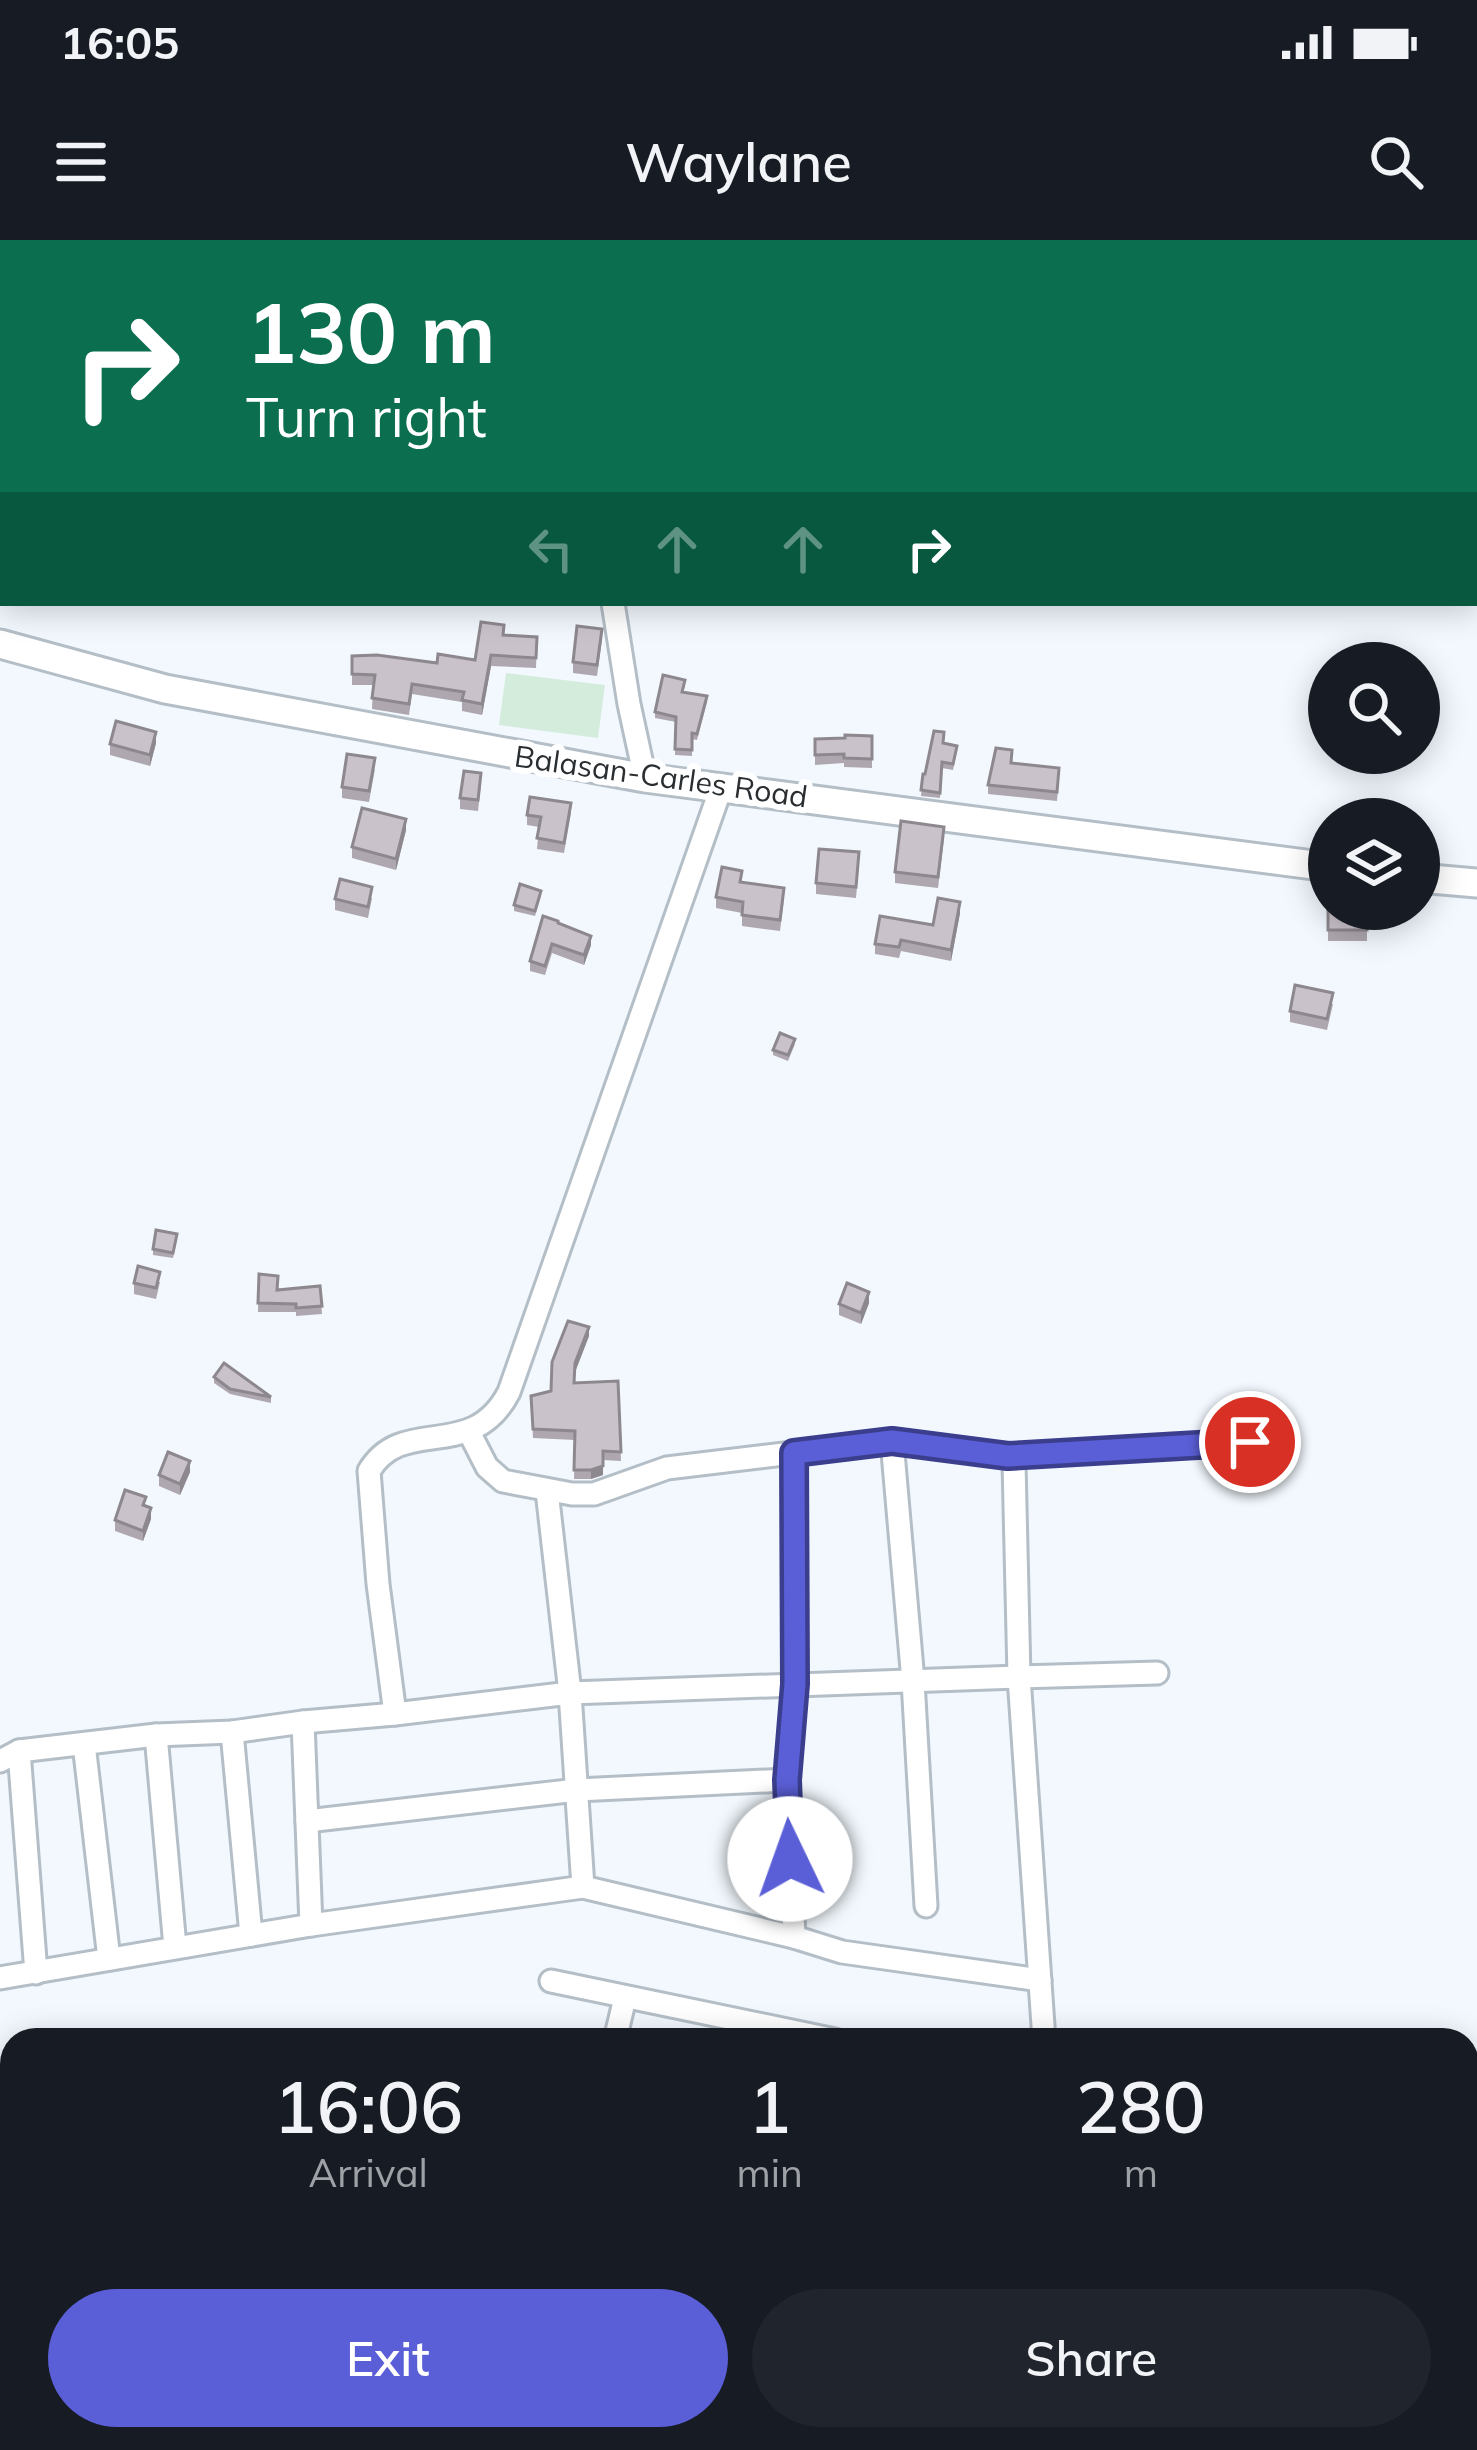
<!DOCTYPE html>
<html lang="en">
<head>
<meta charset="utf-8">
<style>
  :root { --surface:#171b24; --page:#20242c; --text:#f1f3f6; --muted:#9ea1a6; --accent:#5b5fd7 }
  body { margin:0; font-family:Mulish,sans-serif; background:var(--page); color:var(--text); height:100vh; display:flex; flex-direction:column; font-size:45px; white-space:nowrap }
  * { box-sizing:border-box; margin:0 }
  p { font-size:39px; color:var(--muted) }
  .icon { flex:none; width:66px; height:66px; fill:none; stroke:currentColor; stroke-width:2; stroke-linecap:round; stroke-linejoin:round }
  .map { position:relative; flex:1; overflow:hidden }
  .drawer { position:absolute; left:0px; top:1788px; width:1479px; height:423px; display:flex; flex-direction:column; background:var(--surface); border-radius:36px 36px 0 0; box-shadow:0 6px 30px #0003 }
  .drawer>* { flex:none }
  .hud { position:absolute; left:0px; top:0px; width:1479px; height:366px; box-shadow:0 6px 30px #0003; background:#0b6e4f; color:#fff; overflow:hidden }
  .buttons { position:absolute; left:1308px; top:402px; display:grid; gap:24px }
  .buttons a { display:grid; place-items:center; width:132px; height:132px; border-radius:50%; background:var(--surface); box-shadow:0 6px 30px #0003; font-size:60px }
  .pin { position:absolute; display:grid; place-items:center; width:102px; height:102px; color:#fff; margin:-51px; border:6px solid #fff; border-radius:50%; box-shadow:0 3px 12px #0007 }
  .me { position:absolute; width:132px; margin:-66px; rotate:357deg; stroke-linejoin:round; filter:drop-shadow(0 0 9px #0008) }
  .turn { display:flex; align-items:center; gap:42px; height:252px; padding:0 48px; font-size:54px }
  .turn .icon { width:156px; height:156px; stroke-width:2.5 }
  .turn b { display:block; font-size:84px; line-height:102px }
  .lanes { display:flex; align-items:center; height:114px; padding:0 48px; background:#0003; justify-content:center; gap:60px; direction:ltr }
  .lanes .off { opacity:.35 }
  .eta { display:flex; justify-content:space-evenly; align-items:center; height:204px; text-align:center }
  .eta b { font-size:72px; font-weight:600; line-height:84px }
  .cta { display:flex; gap:24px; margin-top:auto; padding:24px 48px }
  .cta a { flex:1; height:138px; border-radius:72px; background:var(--accent); color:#fff; font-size:48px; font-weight:600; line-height:138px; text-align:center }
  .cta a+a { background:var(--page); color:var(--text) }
  .status { display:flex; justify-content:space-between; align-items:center; height:84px; padding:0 60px; background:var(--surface); direction:ltr }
  .status svg { height:33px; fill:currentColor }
  header { display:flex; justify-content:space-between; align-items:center; height:156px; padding:0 48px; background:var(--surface); font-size:54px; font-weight:600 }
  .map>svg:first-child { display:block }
  .green { fill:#d4ecdc }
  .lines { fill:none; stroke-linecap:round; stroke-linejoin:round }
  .minor-casing { stroke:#b4bec7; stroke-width:27 }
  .major-casing { stroke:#b4bec7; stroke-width:33 }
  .minor { stroke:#fff; stroke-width:21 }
  .major { stroke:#fff; stroke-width:27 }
  .wall { fill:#aea7af }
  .shaded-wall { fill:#8d888e }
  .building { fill:#cac2cb; stroke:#8d888e; stroke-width:3 }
  .route-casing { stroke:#3b3e8c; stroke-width:30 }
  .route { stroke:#5b5fd7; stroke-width:21 }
  .labels { text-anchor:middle; stroke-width:12; stroke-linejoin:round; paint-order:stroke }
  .street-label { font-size:30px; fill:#2a2e31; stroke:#fff }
</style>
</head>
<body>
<div class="status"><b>16:05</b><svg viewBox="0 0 49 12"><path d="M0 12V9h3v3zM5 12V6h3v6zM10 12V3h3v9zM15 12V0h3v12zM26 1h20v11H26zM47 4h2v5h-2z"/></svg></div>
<header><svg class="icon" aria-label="menu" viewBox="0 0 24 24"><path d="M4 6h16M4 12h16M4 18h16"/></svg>Waylane<svg class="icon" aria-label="search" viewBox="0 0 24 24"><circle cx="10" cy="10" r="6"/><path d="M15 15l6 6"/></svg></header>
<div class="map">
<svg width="1477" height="2210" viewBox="0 0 1477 2210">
  <rect width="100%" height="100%" fill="#f2f8fe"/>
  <polygon class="green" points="506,433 605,445 598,498 499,485"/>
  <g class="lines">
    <defs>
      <g id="minor">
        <polyline points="696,3 696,0"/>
        <polyline points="1027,3 1030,0"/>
        <polyline points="613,363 629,464 645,538"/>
        <polyline points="469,1192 487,1227 503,1241 572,1254 594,1254 667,1228 892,1201 1008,1216 1014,1223 1019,1437 570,1453 547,1251"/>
        <polyline points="892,1201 913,1441 926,1666"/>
        <polyline points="794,1213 795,1445 787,1540 794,1697 842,1712 1040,1740"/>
        <polyline points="1008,1216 1250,1202"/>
        <polyline points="303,1482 311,1685"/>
        <polyline points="232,1492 251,1695"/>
        <polyline points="156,1495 175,1707"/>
        <polyline points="84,1504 109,1719"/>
        <polyline points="19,1511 36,1733"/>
        <path d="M0 1521 19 1511 156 1495 232 1492 303 1482 395 1474 378 1344 369 1231C403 1174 472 1224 509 1152L721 548"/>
        <polyline points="307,1581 577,1550 787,1540"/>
        <polyline points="583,1647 794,1697"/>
        <polyline points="0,1738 311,1685 583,1647 570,1453 395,1474"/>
        <polyline points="551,1741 835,1800"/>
        <polyline points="615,1800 625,1758"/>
        <polyline points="1044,1800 1019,1437 1157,1433"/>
      </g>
      <g id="major">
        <polyline points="0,404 165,449 645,538 1329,627"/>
        <polyline points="1419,638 1477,643"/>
      </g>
    </defs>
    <use href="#minor" class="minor-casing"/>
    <use href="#major" class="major-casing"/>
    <use href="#minor" class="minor"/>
    <use href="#major" class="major"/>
  </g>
  <g class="wall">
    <polygon points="1275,0 1310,0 1309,3 1275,3"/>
    <polygon points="504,395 537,397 536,428 491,426 482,475 462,471 462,462 412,454 409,475 372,469 373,445 352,445 352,416 437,423 475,420"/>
    <polygon points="602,400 597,436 573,433 573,422"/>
    <polygon points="685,446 683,452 707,462 697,500 692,499 692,516 675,515 676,482 655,478 655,472"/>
    <polygon points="872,496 872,528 844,527 844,523 815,525 815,499"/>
    <polygon points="156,503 150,526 110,515 110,504"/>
    <polygon points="943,503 957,511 953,530 942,528 940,558 921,556 923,534 925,534"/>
    <polygon points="1012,523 1059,538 1057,561 988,554 988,545"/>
    <polygon points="375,529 369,562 342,558 342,547"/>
    <polygon points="481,544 478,571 460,569 460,558"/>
    <polygon points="571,573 564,613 537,609 539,587 527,585 527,575"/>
    <polygon points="406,590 396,630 352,618 352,607"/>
    <polygon points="944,598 938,648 895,643 895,632"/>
    <polygon points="859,623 856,658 816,654 816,643"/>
    <polygon points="742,642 784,659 780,691 742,686 742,673 716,668 716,657"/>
    <polygon points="541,656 535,676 514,671 514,665"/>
    <polygon points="372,658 368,678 335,670 335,659"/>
    <polygon points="1328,659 1367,669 1367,701 1328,701"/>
    <polygon points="960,673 951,721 901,711 899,718 875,714 875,704 933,685"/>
    <polygon points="558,683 591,705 584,725 552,713 545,735 530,731 530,721"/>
    <polygon points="1333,764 1327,790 1290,782 1290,771"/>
    <polygon points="795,804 788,821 773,815 773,810"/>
    <polygon points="177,999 173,1018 153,1015 153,1009"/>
    <polygon points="259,1034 278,1050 320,1046 322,1074 296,1076 296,1072 258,1072"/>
    <polygon points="160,1042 156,1059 134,1054 134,1043"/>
    <polygon points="869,1063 861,1084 839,1075 839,1064"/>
    <polygon points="589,1096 575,1132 574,1143 618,1141 621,1221 603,1220 603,1235 591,1239 574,1239 575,1200 533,1198 531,1156 551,1151"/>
    <polygon points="214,1137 271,1157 271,1163 230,1154 214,1143"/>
    <polygon points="190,1232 180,1255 159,1246 159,1235"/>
    <polygon points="146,1266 151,1279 143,1301 115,1291 115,1280"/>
  </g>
  <g class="shaded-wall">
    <polygon points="491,415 491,426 482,475 482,464"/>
    <polygon points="156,492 156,503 150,526 150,515"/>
    <polygon points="406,579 406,590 396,630 396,619"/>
    <polygon points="960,662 960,673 951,721 951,710"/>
    <polygon points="591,696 591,705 584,725 584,715"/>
    <polygon points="869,1052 869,1063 861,1084 861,1073"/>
    <polygon points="589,1087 589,1096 575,1132 575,1123"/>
    <polygon points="190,1221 190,1232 180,1255 180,1244"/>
    <polygon points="603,1226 603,1235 591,1239 591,1230"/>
    <polygon points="151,1268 151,1279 143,1301 143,1291"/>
  </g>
  <g class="building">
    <polygon points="481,382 504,385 503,395 537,397 536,418 491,415 482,464 462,460 464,452 412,444 409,464 372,458 375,435 352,434 352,416 377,415 437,423 438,414 475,420"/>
    <polygon points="577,386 602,389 597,425 573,422"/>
    <polygon points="663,435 685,440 682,452 707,456 697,494 692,493 692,510 675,509 676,477 655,472"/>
    <polygon points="116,481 156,492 150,515 110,504"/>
    <polygon points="934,491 944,492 943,503 957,506 953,524 942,522 940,553 921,550 923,534 925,534"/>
    <polygon points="845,495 872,496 872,519 844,518 844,514 815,515 815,499 845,498"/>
    <polygon points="996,508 1012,510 1011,523 1059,528 1057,552 988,545"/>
    <polygon points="347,514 375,518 369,551 342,547"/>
    <polygon points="464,531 481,533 478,560 460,558"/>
    <polygon points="530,557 571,563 564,603 537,598 541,577 527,575"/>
    <polygon points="362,568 406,579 396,619 352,607"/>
    <polygon points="901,581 944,587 938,637 895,632"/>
    <polygon points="819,609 859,612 856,647 816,643"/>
    <polygon points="722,627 742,631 740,642 784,648 780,680 742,675 743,662 716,657"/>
    <polygon points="340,639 372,647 368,667 335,659"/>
    <polygon points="520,644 541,651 535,671 514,665"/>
    <polygon points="938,658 960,662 951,710 901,700 899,707 875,704 880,676 933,685"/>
    <polygon points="1328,659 1329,669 1367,669 1367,690 1328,690"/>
    <polygon points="543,676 558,681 558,683 591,696 584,715 552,704 545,726 530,721"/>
    <polygon points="1295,745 1333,753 1327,779 1290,771"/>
    <polygon points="780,793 795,799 788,815 773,810"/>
    <polygon points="156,990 177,994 173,1013 153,1009"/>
    <polygon points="138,1026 160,1032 156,1048 134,1043"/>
    <polygon points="259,1034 278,1036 277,1050 320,1046 322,1066 296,1068 296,1064 258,1063"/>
    <polygon points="847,1043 869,1052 861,1073 839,1064"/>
    <polygon points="568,1081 589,1087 575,1123 574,1143 618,1141 621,1212 603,1211 603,1226 591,1230 574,1230 575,1191 533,1189 531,1156 551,1151 552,1122"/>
    <polygon points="224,1123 271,1157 230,1149 214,1137"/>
    <polygon points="168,1212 190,1221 180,1244 159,1235"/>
    <polygon points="125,1250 146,1257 143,1265 151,1268 143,1291 115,1280"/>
  </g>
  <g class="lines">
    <defs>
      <polyline id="route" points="790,1619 787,1540 795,1444 794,1213 892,1201 1008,1216 1250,1202"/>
    </defs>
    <use href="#route" class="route-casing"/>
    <use href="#route" class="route"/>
  </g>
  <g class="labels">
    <g class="street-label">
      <text transform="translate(661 537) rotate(8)" y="10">Balasan-Carles Road</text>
    </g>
  </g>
</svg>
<div class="buttons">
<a><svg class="icon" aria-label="search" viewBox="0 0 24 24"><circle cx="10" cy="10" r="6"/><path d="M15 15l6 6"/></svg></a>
<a><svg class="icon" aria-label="layers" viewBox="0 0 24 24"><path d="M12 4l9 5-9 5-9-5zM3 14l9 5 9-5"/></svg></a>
</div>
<div class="pin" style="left:1250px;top:1202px;background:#d93025"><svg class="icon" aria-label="arrive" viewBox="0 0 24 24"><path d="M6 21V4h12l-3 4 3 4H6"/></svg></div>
<svg class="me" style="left:790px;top:1619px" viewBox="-20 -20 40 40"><circle r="19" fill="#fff"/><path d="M0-13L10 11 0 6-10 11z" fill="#5b5fd7"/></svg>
<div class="hud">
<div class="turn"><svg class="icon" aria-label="right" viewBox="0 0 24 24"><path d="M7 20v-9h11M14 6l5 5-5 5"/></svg><div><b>130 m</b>Turn right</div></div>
<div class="lanes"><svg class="icon off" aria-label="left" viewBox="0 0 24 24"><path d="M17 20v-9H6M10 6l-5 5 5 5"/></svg><svg class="icon off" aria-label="ahead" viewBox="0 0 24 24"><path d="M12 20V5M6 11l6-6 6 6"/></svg><svg class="icon off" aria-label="ahead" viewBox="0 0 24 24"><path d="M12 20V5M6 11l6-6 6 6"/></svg><svg class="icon" aria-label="right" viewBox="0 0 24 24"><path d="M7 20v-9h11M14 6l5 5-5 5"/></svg></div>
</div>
<section class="drawer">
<div class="eta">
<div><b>16:06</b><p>Arrival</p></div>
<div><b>1</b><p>min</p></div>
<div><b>280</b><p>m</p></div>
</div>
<div class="cta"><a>Exit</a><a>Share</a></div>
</section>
</div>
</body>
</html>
